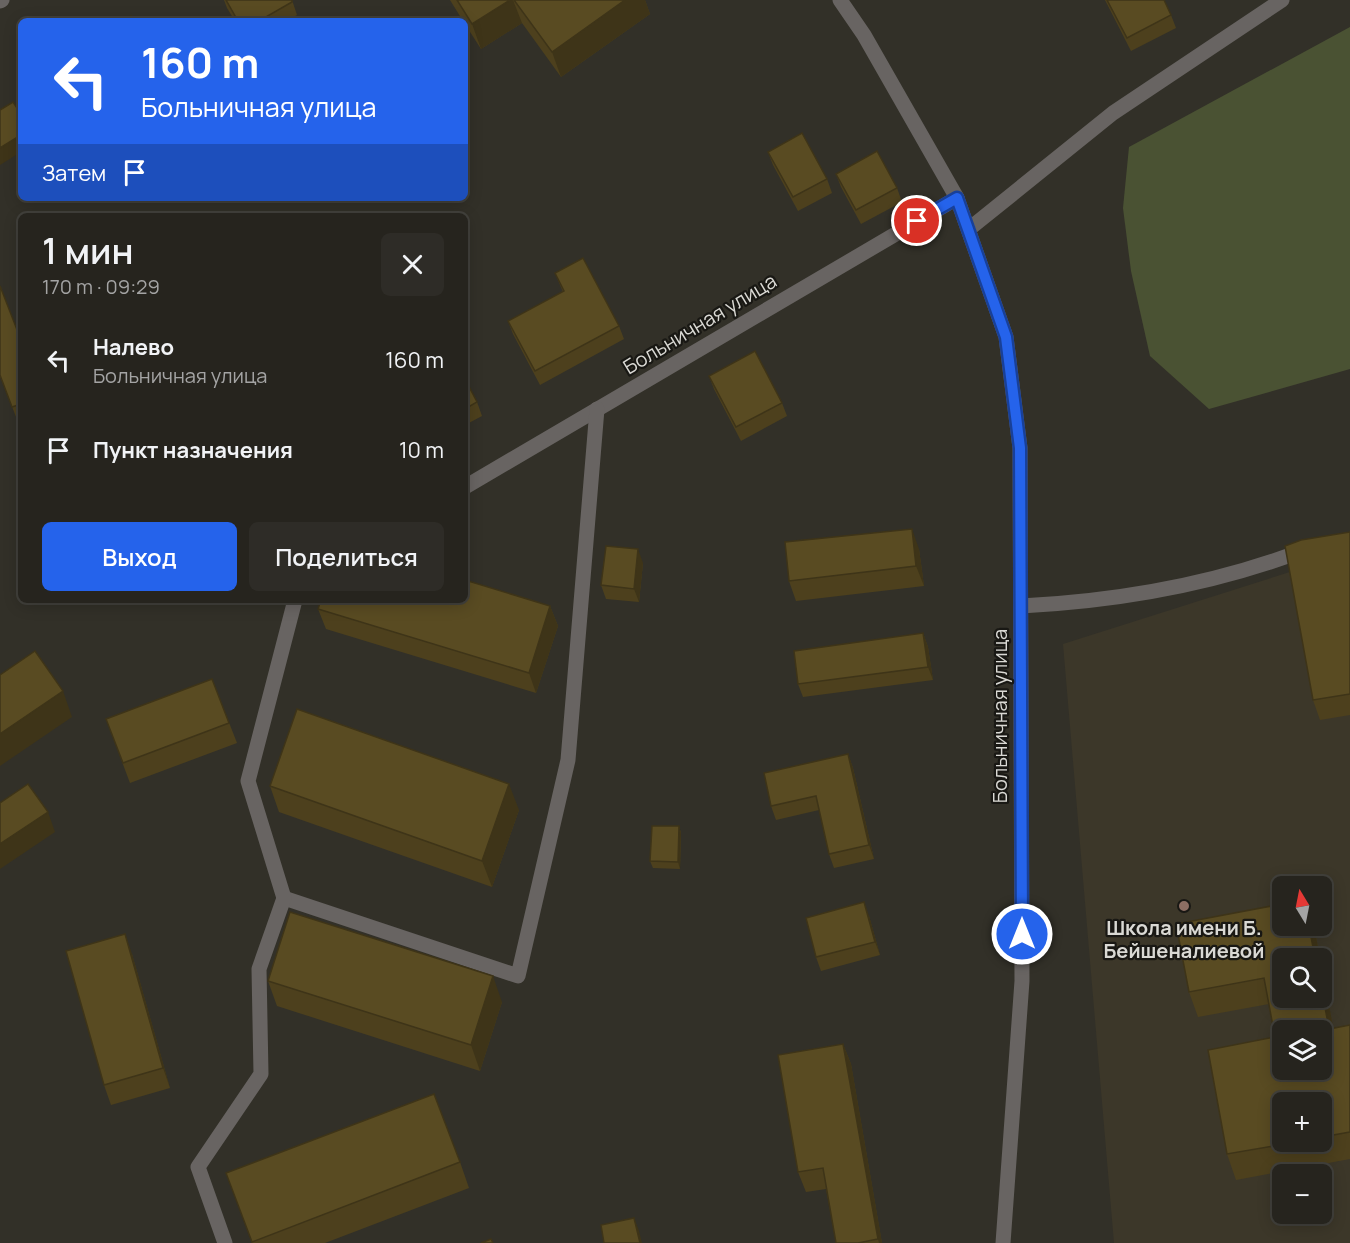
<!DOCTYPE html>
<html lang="ru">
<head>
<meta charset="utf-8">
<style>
  :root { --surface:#26241e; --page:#2e2c27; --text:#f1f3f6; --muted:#a4a4a4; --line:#42413c; --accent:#2563eb }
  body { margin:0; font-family:Manrope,sans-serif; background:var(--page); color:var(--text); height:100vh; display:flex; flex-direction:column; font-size:22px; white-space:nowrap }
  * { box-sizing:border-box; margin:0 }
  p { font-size:20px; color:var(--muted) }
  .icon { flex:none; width:33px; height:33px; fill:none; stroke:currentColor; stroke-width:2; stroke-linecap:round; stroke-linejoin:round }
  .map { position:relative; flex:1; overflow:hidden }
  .drawer { position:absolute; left:18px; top:213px; width:450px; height:390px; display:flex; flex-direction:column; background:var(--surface); border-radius:9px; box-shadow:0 3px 15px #0003,0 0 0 2px var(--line) }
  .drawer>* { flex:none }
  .guide { position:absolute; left:18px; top:18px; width:450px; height:183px; border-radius:9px; box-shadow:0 3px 15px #0003,0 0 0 2px var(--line); background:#2563eb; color:#fff; overflow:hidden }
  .needle { width:39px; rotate:350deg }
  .controls { position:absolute; left:1272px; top:876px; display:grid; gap:12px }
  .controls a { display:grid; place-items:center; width:60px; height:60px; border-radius:9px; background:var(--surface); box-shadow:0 3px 15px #0003,0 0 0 2px var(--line); font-size:30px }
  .pin { position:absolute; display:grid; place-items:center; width:51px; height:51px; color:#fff; margin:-26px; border:3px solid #fff; border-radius:50%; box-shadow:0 2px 6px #0007 }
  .me { position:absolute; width:66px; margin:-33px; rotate:0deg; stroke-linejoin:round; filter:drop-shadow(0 0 4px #0008) }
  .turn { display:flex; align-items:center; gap:21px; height:126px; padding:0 24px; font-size:27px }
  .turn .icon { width:78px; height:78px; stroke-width:2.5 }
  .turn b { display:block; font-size:42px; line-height:51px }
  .then { display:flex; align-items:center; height:57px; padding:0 24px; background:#0003; gap:12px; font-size:22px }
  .round { display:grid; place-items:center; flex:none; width:63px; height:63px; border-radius:9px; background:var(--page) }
  .overview { display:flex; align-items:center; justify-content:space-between; height:102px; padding:0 24px }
  h1 { font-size:36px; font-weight:600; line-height:45px }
  .primary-button { display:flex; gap:12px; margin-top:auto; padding:12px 24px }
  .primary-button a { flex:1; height:69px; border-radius:9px; background:var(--accent); color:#fff; font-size:24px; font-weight:600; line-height:69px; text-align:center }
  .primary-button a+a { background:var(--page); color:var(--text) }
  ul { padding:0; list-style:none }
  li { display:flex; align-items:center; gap:18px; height:90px; padding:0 24px }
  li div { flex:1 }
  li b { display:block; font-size:22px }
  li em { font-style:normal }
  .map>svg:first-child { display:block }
  .built { fill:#3c3729; fill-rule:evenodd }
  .green { fill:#4a5233 }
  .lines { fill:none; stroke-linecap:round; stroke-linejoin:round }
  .minor { stroke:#686462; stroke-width:15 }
  .tertiary { stroke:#686462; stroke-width:15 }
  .wall { fill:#4d401d; fill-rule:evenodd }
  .shaded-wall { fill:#3e3418 }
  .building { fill:#594b22; stroke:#3e3418; stroke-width:1.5; fill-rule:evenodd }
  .route-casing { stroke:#184099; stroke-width:15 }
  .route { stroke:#2563eb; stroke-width:10 }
  .education-dot { fill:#8d6e63; stroke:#191814; stroke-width:2 }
  .labels { text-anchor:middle; stroke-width:4.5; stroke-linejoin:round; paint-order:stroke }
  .street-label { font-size:20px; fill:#dad9d4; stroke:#191814 }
  .poi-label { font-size:20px; font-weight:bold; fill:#dad9d4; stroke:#191814 }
</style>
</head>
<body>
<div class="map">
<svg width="1350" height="1243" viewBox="0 0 1350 1243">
  <rect width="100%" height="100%" fill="#323028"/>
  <path class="built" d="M1350 553V1243H1114L1063 644ZM1282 886H1322V926H1282ZM1282 958H1322V998H1282ZM1282 1030H1322V1070H1282ZM1282 1102H1322V1142H1282ZM1282 1174H1322V1214H1282Z"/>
  <polygon class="green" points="1350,27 1350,369 1209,409 1150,356 1131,271 1123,208 1129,147"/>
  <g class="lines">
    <g class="minor">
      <polyline points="0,1 2,0"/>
      <polyline points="969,229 1113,113 1282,0"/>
      <polyline points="465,487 957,198"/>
      <path d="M1021 606C1119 601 1212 585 1304 550"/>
      <polyline points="284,898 518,976 568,760 597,409"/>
      <polyline points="225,1243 198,1167 261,1074 259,969 284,898 248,781 295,600"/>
    </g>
    <polyline class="tertiary" points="840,0 864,35 957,198 1006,337 1020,448 1022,981 1003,1243"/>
  </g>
  <g class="wall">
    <polygon points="224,0 292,0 297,15 287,21 235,21 227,8"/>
    <polygon points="450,0 645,0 650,14 561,77 522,23 481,49 465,24 465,21 463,21"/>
    <polygon points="1105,0 1164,0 1171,15 1176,28 1131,51"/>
    <polygon points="768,152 827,179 832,193 798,211 773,165"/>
    <polygon points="836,174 897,188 902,202 861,224 841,187"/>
    <polygon points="555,273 619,326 624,339 540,385 513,334 508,321 563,292"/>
    <polygon points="0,286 21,340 21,427 20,427 0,376"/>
    <polygon points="709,376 782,403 787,416 741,441 714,389"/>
    <polygon points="465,379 477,402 482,416 465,425"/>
    <polygon points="1350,532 1350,715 1320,720 1313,700"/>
    <polygon points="919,549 924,586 796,601 789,581"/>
    <polygon points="643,563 639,602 606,599 601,585"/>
    <polygon points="550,606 558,626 536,693 326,629 318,609"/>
    <polygon points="923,633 928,647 933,680 803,697 798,684"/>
    <polygon points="212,679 237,743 130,783 106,719"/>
    <polygon points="848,754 853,768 874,859 834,868 829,854 819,810 776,820 771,806"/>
    <polygon points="270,786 519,810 492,887 279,812"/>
    <polygon points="679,826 681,833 680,869 653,868 650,861"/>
    <polygon points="869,916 880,955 821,971 816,957"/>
    <path d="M1314 926 1320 958H1282L1322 998V966L1333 1028 1350 1025V1159L1236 1180 1227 1154 1275 1037 1269 1004 1198 1017 1189 992ZM1322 1102V1142H1282Z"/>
    <polygon points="132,954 170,1088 111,1105 104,1085"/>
    <polygon points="268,981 502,1002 480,1071 277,1006"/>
    <polygon points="843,1044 851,1064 882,1243 836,1243 826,1189 806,1192 798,1172"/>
    <polygon points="460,1162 469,1188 325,1243 252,1243 226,1173"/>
  </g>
  <g class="shaded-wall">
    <polygon points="510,0 513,0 522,23 481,49 472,24"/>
    <polygon points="625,0 645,0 650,14 561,77 552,52"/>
    <polygon points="21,135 21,152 0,165 0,148"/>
    <polygon points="912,529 919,549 924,586 916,566"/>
    <polygon points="638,549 643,563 639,602 634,589"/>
    <polygon points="550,606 558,626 536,693 529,673"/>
    <polygon points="923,633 928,647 933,680 928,667"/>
    <polygon points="63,691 72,717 0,766 0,734"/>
    <polygon points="848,754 853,768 874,859 869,845"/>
    <polygon points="509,784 519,810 492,887 482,861"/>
    <polygon points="48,812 55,832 0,869 0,844"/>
    <polygon points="679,826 681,833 680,869 678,862"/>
    <polygon points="864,902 869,916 880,955 875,942"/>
    <polygon points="1309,926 1314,926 1320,958 1315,958"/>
    <polygon points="125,934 132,954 170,1088 163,1068"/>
    <polygon points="1322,966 1338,1055 1329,1029 1322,991"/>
    <polygon points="493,976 502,1002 480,1071 471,1045"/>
    <polygon points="843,1044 851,1064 882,1243 879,1243 878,1239"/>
    <polygon points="634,1218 639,1231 642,1243 640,1243"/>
  </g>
  <g class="building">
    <polygon points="226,0 292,0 292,2 259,21 238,21"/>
    <polygon points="457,0 510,0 472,24"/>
    <polygon points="514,0 625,0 552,52"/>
    <polygon points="1107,0 1164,0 1171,15 1127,38"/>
    <polygon points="131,16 134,21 122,21"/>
    <polygon points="13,102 21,114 21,135 0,148 0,110"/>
    <polygon points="802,133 827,179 793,197 768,152"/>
    <polygon points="877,151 897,188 856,210 836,174"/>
    <polygon points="583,258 619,326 535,371 508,321 564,291 555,273"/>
    <polygon points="0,286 21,340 21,404 12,407 0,375"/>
    <polygon points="755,351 782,403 736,427 709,376"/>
    <polygon points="465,379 477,402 465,409"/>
    <polygon points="912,529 916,566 789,581 785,542"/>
    <polygon points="1350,532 1350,694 1313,700 1285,546 1301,540"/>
    <polygon points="606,546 638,549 634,589 601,585"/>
    <polygon points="465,580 550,606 529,673 318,609 321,600 465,600"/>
    <polygon points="923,633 928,667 798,684 794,651"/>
    <polygon points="35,651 63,691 0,734 0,675"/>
    <polygon points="212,679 229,723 123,763 106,719"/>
    <polygon points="297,709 509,784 482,861 270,786"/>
    <polygon points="848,754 869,845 829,854 816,796 771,806 764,773"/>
    <polygon points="28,784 48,812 0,844 0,803"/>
    <polygon points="652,826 679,826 678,862 650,861"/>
    <polygon points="864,902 875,942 816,957 806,918"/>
    <path d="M1282 904V926H1309L1315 958H1282V998H1322V991L1329 1029 1350 1025V1132L1322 1137V1102H1282V1142H1297L1227 1154 1208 1050 1275 1037 1264 978 1189 992 1176 924ZM1282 1030H1322V1070H1282Z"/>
    <polygon points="290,912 493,976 471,1045 268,981"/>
    <polygon points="125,934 163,1068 104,1085 66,951"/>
    <polygon points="843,1044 878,1239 858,1243 836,1243 823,1168 798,1172 778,1055"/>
    <polygon points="434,1094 460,1162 252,1242 226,1173"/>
    <polygon points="634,1218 640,1243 604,1243 601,1225"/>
    <polygon points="491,1239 493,1243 481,1243"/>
  </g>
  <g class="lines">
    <defs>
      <polyline id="route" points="917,221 957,198 1006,337 1020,448 1022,934"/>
    </defs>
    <use href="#route" class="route-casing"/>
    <use href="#route" class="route"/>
  </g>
  <circle class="education-dot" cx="1184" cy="906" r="6"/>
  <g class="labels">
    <g class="street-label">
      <text transform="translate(700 324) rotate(-31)" y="7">Больничная улица</text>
      <text transform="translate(1000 716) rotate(-90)" y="7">Больничная улица</text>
    </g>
    <g class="poi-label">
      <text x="1184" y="935">Школа имени Б.<tspan x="1184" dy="23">Бейшеналиевой</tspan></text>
    </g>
  </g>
</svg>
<div class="controls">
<a><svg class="needle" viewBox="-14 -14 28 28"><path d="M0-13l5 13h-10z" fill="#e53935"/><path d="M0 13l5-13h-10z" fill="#a4a4a4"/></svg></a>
<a><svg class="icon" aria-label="search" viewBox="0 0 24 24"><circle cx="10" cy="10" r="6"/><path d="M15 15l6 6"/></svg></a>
<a><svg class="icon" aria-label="layers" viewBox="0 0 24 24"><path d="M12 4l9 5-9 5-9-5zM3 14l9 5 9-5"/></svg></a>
<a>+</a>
<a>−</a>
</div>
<div class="pin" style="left:917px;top:221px;background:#d93025"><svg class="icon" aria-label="arrive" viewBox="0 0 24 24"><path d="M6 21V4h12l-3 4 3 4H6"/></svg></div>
<svg class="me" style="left:1022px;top:934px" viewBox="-20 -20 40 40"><circle r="17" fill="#2563eb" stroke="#fff" stroke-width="3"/><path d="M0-11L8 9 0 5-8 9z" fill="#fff"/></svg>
<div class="guide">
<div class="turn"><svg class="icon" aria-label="left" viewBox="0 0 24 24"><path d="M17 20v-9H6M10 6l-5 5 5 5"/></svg><div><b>160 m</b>Больничная улица</div></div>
<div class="then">Затем<svg class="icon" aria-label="arrive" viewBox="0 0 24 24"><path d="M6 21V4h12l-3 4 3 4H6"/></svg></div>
</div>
<section class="drawer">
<div class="overview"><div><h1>1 мин</h1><p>170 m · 09:29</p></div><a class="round"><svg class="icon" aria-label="close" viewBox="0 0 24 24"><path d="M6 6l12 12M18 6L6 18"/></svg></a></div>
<ul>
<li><svg class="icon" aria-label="left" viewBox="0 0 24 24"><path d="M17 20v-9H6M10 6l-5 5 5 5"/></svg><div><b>Налево</b><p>Больничная улица</p></div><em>160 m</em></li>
<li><svg class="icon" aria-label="arrive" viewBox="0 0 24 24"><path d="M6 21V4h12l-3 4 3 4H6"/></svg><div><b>Пункт назначения</b></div><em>10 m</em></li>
</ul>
<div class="primary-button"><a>Выход</a><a>Поделиться</a></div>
</section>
</div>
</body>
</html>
